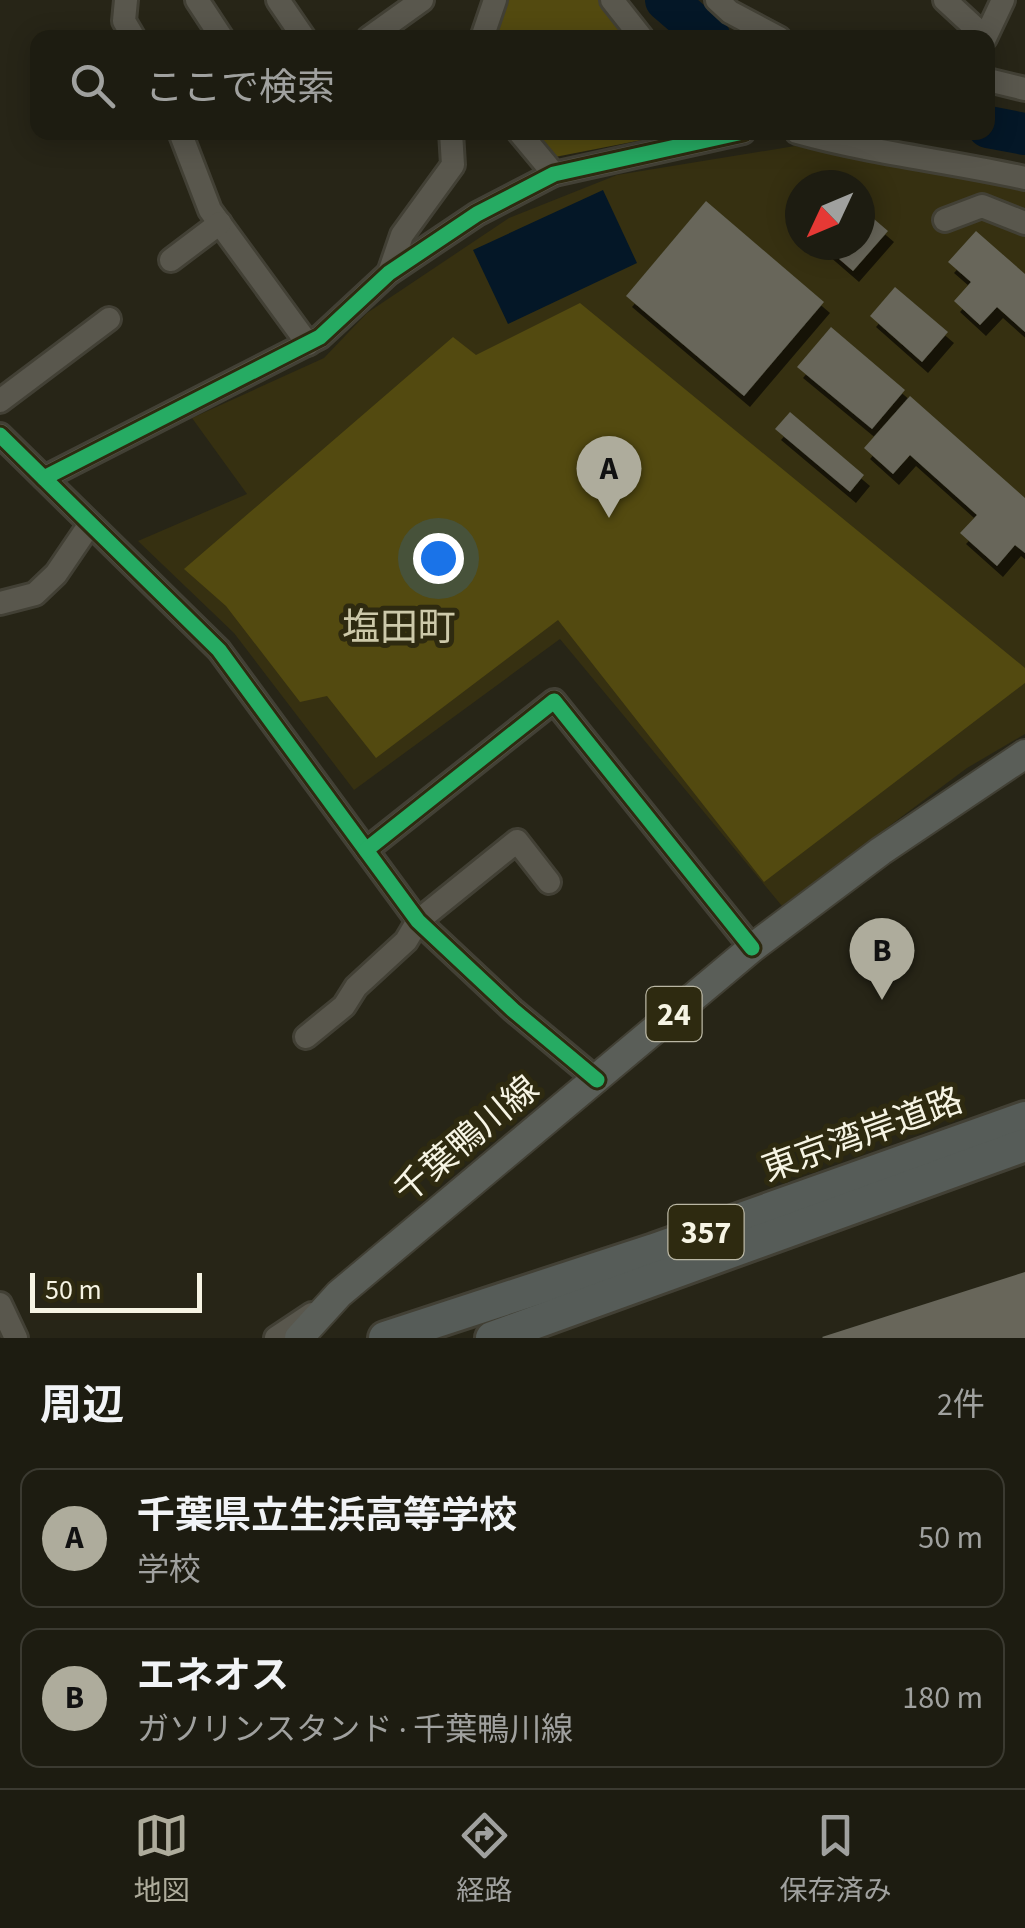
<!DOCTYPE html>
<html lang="ja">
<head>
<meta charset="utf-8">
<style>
	:root { --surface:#1d1c11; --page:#25251a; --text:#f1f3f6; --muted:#a0a19f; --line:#3b3a31; --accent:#aeac9c }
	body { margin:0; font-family:"Source Sans 3","Noto Sans JP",sans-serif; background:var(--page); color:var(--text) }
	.compass { position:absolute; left:785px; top:170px; width:90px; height:90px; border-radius:50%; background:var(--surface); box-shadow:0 5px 25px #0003; rotate:226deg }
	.scale { position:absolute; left:30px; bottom:25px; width:172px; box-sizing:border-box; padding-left:10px; border:5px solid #f6f4e4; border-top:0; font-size:28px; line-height:35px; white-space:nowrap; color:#f6f4e4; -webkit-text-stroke:8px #2e2a10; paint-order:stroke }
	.you { position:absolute; left:438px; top:558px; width:35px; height:35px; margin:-25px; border:8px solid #fff; border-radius:50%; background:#1a73e8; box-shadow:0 0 0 15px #1a73e833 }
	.badge { display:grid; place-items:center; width:65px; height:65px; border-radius:50%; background:var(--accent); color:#111; font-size:32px; font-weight:700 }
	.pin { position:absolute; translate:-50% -82px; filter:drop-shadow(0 2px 5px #0008) }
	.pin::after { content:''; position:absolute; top:52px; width:35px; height:30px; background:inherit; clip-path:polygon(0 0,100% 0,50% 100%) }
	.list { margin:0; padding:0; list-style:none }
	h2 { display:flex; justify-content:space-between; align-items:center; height:130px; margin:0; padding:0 40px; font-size:42px }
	h2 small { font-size:32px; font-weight:400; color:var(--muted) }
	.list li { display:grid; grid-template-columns:65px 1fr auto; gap:30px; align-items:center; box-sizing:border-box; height:140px; margin:0 20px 20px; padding:0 20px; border:2px solid var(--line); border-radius:20px }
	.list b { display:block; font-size:38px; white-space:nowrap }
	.list p { margin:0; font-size:32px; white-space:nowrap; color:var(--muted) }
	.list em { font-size:32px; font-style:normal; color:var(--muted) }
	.icon { flex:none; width:55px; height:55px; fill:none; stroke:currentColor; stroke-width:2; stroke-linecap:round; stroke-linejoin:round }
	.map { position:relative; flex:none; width:1025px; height:1338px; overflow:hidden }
	.search { position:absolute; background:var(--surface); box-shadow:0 5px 25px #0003; left:30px; right:30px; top:30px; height:110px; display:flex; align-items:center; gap:25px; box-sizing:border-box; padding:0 35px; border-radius:20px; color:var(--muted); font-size:38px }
	.sheet { height:450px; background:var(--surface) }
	nav { display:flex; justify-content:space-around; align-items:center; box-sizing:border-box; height:140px; border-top:2px solid var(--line); background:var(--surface); font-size:28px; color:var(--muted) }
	nav a { display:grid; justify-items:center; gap:5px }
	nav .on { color:var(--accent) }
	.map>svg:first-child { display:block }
	.built { fill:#363011; fill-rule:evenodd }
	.green { fill:#534a10 }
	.water { fill:#041727 }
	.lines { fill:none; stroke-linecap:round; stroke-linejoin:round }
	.river { stroke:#041727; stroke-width:42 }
	.building { fill:#67665a; filter:url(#shadow) }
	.minor-casing { stroke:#424035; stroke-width:28 }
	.major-casing { stroke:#424035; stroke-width:32 }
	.highway-casing { stroke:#424035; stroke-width:38 }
	.minor { stroke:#59574d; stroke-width:22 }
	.major { stroke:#5a5e58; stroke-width:28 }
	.highway { stroke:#565c58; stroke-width:32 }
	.cycleway-casing { stroke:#2e2a10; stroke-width:21 }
	.cycleway { stroke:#26ab63; stroke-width:15 }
	.labels { text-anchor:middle; stroke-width:10; stroke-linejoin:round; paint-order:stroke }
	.shield { fill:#2e2a10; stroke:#bab7a4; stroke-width:2.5 }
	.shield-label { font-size:32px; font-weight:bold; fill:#f6f4e4 }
	.street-label { font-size:35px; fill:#f6f4e4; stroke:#2e2a10 }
	.neighbourhood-label { font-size:38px; fill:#cdc9aa; stroke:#2e2a10 }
</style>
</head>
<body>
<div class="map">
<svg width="1025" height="1338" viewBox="0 0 1025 1338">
	<defs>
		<filter id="shadow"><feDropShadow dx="6" dy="11" stdDeviation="0" flood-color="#0009"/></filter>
	</defs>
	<rect width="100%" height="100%" fill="#272517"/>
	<path class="built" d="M795,146L1025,185V734L967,768L782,906L560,639L354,790L234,633L138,541L247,494L192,418L324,358L367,313L509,218L617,175ZM800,185H860V245H800Z"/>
	<g class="green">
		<path d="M501,0H599L633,37L488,38Z"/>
		<path d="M532,133H678L555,157Z"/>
		<path d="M580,303L1025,668V683L764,882L558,620L376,758L327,696L300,702L226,606L184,569L453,337L476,355Z"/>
	</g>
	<path class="water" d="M603,190L637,263L508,324L473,250Z"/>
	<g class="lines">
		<g class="river">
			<path d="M666,0L710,38"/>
			<path d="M988,127L1025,134"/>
		</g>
	</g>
	<g class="building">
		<path d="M706,201L824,302L744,396L626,296Z"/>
		<path d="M860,207L888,231L853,271L823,245H860Z"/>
		<path d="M976,231L1025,274V332L997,307L980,325L954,301L971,282L948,262Z"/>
		<path d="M895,287L948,332L922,362L870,316Z"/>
		<path d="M831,327L905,390L872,429L797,367Z"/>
		<path d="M910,396L1025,498V553L1015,545L997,566L960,533L977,515L910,455L893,474L864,448Z"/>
		<path d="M790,412L864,475L850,492L775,429Z"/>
		<path d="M1025,1272V1338H823L822,1337Z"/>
	</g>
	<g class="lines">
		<defs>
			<g id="minor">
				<path d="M126,0L124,21L134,38"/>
				<path d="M197,0L222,38"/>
				<path d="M278,0L304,38"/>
				<path d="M612,0L642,38"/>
				<path d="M717,0L730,12L779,38"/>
				<path d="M945,0L985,37"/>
				<path d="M369,38L422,0"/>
				<path d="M482,38L495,0"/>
				<path d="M985,38L1003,0"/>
				<path d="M988,80L1025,89"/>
				<path d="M180,132L210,210L308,344"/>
				<path d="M519,132L554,174"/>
				<path d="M797,132C872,153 949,161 1025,178"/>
				<path d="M945,220L982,206L1025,223"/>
				<path d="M171,260L220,223"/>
				<path d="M389,273L402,235L453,165L451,132"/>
				<path d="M0,401L109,319"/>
				<path d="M0,435L219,650L418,921L513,1010L597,1080"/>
				<path d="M44,478L320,337L389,273L477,214L554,174L743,132"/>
				<path d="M0,603L35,594L56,574L90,524"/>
				<path d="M366,850L554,701L752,948"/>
				<path d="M306,1037L344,1006L356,987L406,941L418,921L517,841L549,882"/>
				<path d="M0,1304L16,1338"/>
				<path d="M276,1338L312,1314"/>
			</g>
			<path id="major" d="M299,1338L339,1294L752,948L881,851L1025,754"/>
			<g id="highway">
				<path d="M385,1338L654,1250L1025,1118"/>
				<path d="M492,1338L1025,1145"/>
			</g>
		</defs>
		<use href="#minor" class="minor-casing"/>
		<use href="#major" class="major-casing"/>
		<use href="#highway" class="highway-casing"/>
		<use href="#minor" class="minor"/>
		<use href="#major" class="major"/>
		<use href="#highway" class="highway"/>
		<defs>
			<g id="cycleway">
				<path d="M0,435L219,650L418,921L513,1010L597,1080"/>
				<path d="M44,478L320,337L389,273L477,214L554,174L743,132"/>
				<path d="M366,850L554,701L752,948"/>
			</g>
		</defs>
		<use href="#cycleway" class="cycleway-casing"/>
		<use href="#cycleway" class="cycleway"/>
	</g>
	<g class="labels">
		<g class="shield">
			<rect x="646.5" y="987" width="55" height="54" rx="8"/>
			<rect x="668.5" y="1205" width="75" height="54" rx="8"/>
		</g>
		<g class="shield-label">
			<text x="674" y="1025">24</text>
			<text x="706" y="1243">357</text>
		</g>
		<g class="street-label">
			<text transform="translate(862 1134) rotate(-20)" y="12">東京湾岸道路</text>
			<text transform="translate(466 1139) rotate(-40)" y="12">千葉鴨川線</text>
		</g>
		<g class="neighbourhood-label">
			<text x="399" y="640">塩田町</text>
		</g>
	</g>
</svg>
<svg class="compass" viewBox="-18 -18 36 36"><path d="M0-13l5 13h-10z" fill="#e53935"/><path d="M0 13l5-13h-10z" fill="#a0a19f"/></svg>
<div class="scale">50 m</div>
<div class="you"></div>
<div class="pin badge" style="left:609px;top:518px">A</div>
<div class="pin badge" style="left:882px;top:1000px">B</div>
<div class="search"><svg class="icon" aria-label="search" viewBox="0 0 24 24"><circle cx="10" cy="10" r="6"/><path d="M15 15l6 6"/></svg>ここで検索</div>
</div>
<section class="sheet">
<h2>周辺<small>2件</small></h2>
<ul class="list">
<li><span class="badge">A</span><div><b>千葉県立生浜高等学校</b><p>学校</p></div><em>50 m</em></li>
<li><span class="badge">B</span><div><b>エネオス</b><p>ガソリンスタンド · 千葉鴨川線</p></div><em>180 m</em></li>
</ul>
</section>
<nav>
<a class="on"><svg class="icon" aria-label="map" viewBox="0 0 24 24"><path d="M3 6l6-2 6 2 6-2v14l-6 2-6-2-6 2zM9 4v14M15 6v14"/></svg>地図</a>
<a><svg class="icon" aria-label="directions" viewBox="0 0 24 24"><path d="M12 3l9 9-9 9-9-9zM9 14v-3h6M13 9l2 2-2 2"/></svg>経路</a>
<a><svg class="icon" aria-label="saved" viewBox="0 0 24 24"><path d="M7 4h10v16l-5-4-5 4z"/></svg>保存済み</a>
</nav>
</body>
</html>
